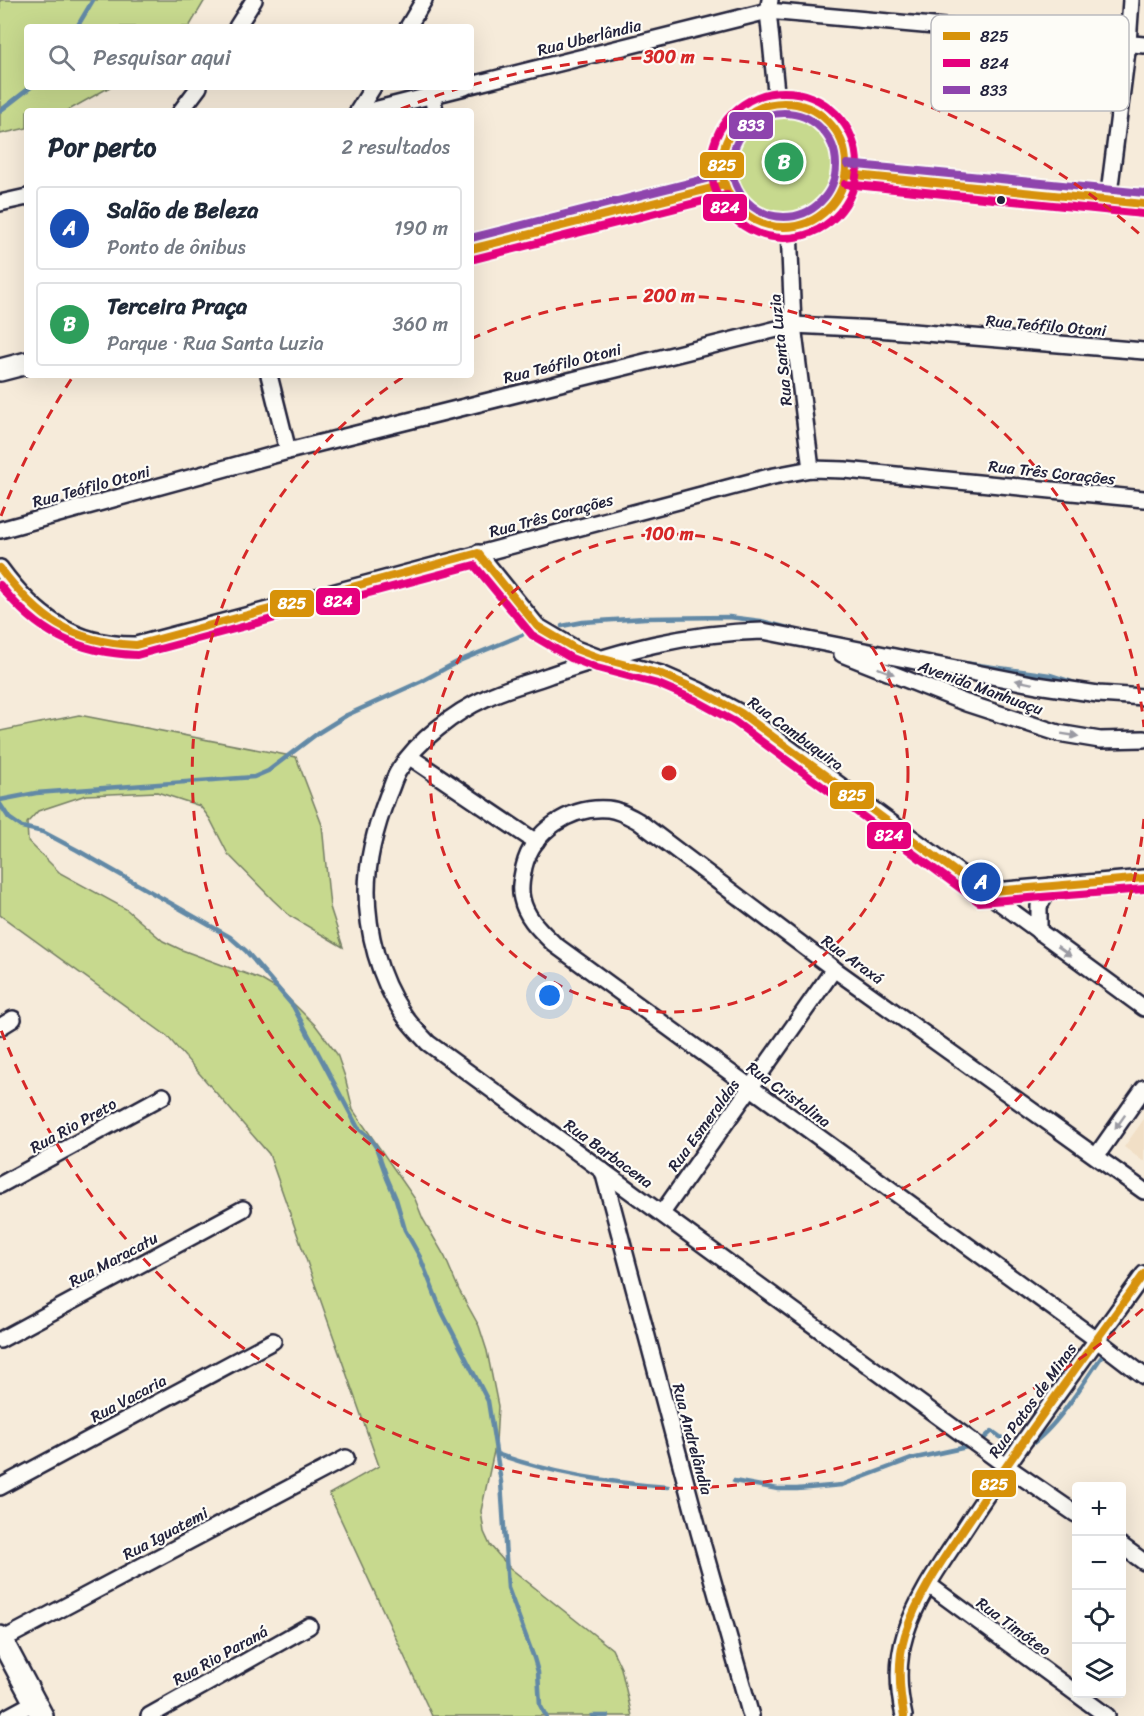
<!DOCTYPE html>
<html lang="pt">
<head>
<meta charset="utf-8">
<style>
	:root { --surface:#fff; --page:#f6f6f7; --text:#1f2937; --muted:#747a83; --line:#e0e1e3; --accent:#b45309 }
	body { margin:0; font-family:Sriracha,sans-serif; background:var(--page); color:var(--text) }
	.controls { position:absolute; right:18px; bottom:18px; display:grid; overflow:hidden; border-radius:6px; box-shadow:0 6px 24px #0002 }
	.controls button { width:54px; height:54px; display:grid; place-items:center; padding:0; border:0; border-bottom:2px solid var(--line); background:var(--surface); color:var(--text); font:30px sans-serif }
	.you { position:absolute; left:550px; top:996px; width:21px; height:21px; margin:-15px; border:4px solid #fff; border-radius:50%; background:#1a73e8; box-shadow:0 0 0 9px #1a73e833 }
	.badge { display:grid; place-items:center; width:39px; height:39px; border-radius:50%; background:var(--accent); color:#fff; font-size:20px; font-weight:700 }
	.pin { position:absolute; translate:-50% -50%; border:3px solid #fff; box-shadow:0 2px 6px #0006 }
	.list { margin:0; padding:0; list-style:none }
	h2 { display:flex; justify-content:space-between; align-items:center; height:78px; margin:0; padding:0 24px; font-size:26px }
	h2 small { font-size:20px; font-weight:400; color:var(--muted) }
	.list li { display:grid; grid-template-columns:39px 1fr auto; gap:18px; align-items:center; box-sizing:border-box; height:84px; margin:0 12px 12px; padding:0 12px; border:2px solid var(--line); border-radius:6px }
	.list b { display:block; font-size:22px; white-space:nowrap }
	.list p { margin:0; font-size:20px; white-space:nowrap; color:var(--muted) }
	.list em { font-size:20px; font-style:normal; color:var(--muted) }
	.icon { flex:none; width:33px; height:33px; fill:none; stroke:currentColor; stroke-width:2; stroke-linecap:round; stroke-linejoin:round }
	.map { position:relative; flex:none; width:1144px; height:1716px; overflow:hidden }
	.search { position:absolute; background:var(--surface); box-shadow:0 6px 24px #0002; left:24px; top:24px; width:450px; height:66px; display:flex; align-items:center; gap:15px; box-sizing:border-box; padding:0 21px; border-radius:6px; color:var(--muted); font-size:22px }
	.panel { position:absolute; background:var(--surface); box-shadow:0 6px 24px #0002; left:24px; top:108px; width:450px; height:270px; border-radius:6px }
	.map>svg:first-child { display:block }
	.built { fill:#f1dfc6 }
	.green { fill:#c7d98e; stroke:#747e64; stroke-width:1.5 }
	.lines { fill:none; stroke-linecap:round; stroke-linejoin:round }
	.stream { stroke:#6289a6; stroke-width:4.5 }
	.street-casing { stroke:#22223b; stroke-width:20 }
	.secondary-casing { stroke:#22223b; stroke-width:26 }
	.street { stroke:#fdfcf7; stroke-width:15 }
	.secondary { stroke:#fdfcf7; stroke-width:21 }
	.bus-1-casing { stroke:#fdfcf7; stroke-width:12 }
	.bus-2-casing { stroke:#fdfcf7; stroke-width:12 }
	.bus-3-casing { stroke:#fdfcf7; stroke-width:12 }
	.bus-1 { stroke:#d79209; stroke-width:8 }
	.bus-2 { stroke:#e5007d; stroke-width:8 }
	.bus-3 { stroke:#8e44ad; stroke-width:8 }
	.oneway { fill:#9a9aa2 }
	.ring { fill:none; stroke:#d62828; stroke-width:3; stroke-dasharray:10 8 }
	.bus-dot { fill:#22223b; stroke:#fdfcf7; stroke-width:2 }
	.labels { text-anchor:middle; stroke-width:4.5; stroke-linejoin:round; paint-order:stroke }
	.street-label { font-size:16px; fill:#22223b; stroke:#fdfcf7 }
	.key { fill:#fdfcf7; stroke:#bbbbbf; stroke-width:1.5 }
	.key-label { font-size:16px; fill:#22223b }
	.centre { fill:#d62828; stroke:#fdfcf7; stroke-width:3 }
	.ring-label { font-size:18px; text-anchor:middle; font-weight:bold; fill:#d62828; stroke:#fdfcf7; stroke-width:4.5; stroke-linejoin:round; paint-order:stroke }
	.line-badge { stroke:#fdfcf7; stroke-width:2 }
	.badge-label { font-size:16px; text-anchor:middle; font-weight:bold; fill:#fff }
</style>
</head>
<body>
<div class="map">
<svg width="1144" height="1716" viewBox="0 0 1144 1716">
	<rect width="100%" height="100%" fill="#f6ebda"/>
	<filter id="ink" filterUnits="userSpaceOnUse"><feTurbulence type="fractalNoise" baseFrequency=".0167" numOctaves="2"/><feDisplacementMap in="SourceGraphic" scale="12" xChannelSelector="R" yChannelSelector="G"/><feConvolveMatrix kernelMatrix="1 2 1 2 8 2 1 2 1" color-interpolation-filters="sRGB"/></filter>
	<g filter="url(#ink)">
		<path class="built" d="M1144,1119V1162L1124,1147Z"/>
		<g class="green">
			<path d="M0,0H205L189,27H27V87H110L67,111H27V128L0,134Z"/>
			<circle cx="784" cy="166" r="51"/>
			<path d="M79,715L296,757L322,825L330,907L343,947L290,916L273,900L228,854L210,819L200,806L157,792L86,795L38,811L27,823L28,841L60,873L126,909L163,941L182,950L260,979L282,992L316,1026L337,1054L345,1077L353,1110L415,1199L423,1219L445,1257L459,1290L479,1326L487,1351L498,1406L496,1442L481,1511L484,1532L490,1545L510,1568L612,1649L621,1668L632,1716H432L329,1494L379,1466L269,1154L167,1036L0,915V731Z"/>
		</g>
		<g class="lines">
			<g class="stream">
				<path d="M77,27L93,0"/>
				<path d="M0,111L31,87"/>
				<path d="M562,626L583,622L645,618L729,617L761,621L796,630"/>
				<path d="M957,662L1050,675L1081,685"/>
				<path d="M0,800L36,793L254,777L268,771L318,733L347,715L422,681L459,661L522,635"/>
				<path d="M0,804L9,818L22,827L43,832L77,850L230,937L246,951L293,1006L358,1128L370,1138L376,1147L387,1178L396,1199L405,1230L420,1257L441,1310L488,1401L501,1482L508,1588L534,1658L538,1672L540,1705L546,1716"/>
				<path d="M979,1443L992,1431L1014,1447"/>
				<path d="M1027,1447C1056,1431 1085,1379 1105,1352"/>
				<path d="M497,1454C553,1474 609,1483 668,1487"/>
				<path d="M734,1481L778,1489H797L842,1485L911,1459L967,1447"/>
				<path d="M592,1716H607"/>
			</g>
			<defs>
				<g id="street">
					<path d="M770,0L768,11L777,102"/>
					<path d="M237,27L254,0"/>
					<path d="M408,27L424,0"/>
					<path d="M471,85L768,11L1144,45"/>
					<path d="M432,95L435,111"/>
					<path d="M181,111L199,87"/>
					<path d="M358,111L373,87"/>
					<path d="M370,111L465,87"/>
					<path d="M1108,201L1128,43L1131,0"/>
					<path d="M0,203L27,197"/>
					<path d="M789,228L793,325L811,469"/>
					<path d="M269,375L288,451"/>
					<path d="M0,530L288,451L793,325L877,329L1144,351"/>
					<path d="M478,553L537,626L576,649L600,658L661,674L700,691L741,713L1144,1008"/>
					<path d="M0,568C35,616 74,646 136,645L769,477L811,469L845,470L1144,499"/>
					<path d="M842,654L966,703L1058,733L1100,740L1144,739"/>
					<path d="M410,757L536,842"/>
					<path d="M983,892L1144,878"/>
					<path d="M1039,932V906L1051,886"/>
					<path d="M0,1027L13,1019"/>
					<path d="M1097,1155L1144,1088"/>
					<path d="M603,1171L699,1532L751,1716"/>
					<path d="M0,1185L163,1096"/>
					<path d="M1144,1191L834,969L638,821C629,816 619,810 608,809C571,806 533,830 524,867C522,878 519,888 522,899C526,918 541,931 554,944L1097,1340L1144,1376"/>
					<path d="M662,1213L834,969"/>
					<path d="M0,1340L243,1209"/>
					<path d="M0,1487L273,1341"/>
					<path d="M1076,1514L1006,1466L428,1043C419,1033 409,1024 402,1012C379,978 367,932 367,891C367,857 376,826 388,795C392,787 394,777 399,770C417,741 455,712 486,698C506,688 529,683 550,675C624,650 684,633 763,631L1037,685L1098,694L1144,697"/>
					<path d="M1122,1546L1144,1562"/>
					<path d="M929,1585L1107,1716"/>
					<path d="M2,1640L346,1458"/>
					<path d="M9,1716L35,1702"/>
					<path d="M149,1716L309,1626"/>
					<path d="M904,1716C898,1690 897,1661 905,1635C918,1593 947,1556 970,1520C1025,1436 1086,1356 1144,1274"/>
				</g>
				<g id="secondary">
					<circle cx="784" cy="165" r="62"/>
					<path d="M846,174L1144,204"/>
					<path d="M471,249L724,185"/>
					<path d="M0,370L27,363"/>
					<path d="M0,1637L42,1716"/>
				</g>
			</defs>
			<use href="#street" class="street-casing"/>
			<use href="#secondary" class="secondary-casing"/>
			<use href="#street" class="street"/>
			<use href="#secondary" class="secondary"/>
			<defs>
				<g id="bus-1">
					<circle cx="784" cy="165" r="62"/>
					<path d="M846,174L1144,204"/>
					<path d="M471,249L724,185"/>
					<path d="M0,568C39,619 70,642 136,645L478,553L537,626L576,649L600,658L661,674L700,691L741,713L983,892L1144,878"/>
					<path d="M904,1716C899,1689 897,1661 905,1635C919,1590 949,1551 975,1512C1029,1431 1087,1353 1144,1274"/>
				</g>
				<g id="bus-2">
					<circle cx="784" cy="165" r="73"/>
					<path d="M845,184L1143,214"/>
					<path d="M474,259L727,195"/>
					<path d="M0,585C36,632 77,653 137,655L474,565L532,635L571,658L597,668L658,684L695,700L735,722L979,902L1144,889"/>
				</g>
				<g id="bus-3">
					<circle cx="784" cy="165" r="52"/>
					<path d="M847,164L1144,193"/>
					<path d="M471,238L721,175"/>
				</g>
			</defs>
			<use href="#bus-1" class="bus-1-casing"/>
			<use href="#bus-2" class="bus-2-casing"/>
			<use href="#bus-3" class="bus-3-casing"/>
			<use href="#bus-1" class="bus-1"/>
			<use href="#bus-2" class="bus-2"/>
			<use href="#bus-3" class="bus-3"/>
		</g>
		<defs><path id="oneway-solid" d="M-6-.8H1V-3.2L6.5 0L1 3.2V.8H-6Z" transform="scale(1.5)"/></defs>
		<g class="oneway">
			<use href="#oneway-solid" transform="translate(886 671) rotate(21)"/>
			<use href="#oneway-solid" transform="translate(1024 682) rotate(-168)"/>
			<use href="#oneway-solid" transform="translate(1070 735) rotate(9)"/>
			<use href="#oneway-solid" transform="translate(1064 951) rotate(36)"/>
			<use href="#oneway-solid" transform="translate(1120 1122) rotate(125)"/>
		</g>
	</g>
	<g class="ring">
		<circle cx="669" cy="773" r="239"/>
		<path d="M1144 819A477 477 0 1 1 406 375M471 339A477 477 0 0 1 1144 727"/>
		<path d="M1143 1309A716 716 0 0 1 1 1030M1 516A716 716 0 0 1 72 378M401 109A716 716 0 0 1 460 88M472 85A716 716 0 0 1 1143 237"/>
	</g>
	<circle class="bus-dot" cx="1001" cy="200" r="5"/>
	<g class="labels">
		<g class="street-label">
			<text transform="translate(589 37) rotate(-14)" y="6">Rua Uberlândia</text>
			<text transform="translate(1046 325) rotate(5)" y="6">Rua Teófilo Otoni</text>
			<text transform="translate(780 350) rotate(-96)" y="6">Rua Santa Luzia</text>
			<text transform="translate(562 363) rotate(-14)" y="6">Rua Teófilo Otoni</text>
			<text transform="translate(1052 472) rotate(6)" y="6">Rua Três Corações</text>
			<text transform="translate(91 486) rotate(-15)" y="6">Rua Teófilo Otoni</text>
			<text transform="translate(551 515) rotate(-15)" y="6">Rua Três Corações</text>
			<text transform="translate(981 687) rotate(20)" y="6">Avenida Manhuaçu</text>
			<text transform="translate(796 733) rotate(36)" y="6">Rua Cambuquira</text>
			<text transform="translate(853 959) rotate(36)" y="6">Rua Araxá</text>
			<text transform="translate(789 1094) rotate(36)" y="6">Rua Cristalina</text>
			<text transform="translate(73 1125) rotate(-29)" y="6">Rua Rio Preto</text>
			<text transform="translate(703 1125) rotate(-54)" y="6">Rua Esmeraldas</text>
			<text transform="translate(609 1153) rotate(36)" y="6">Rua Barbacena</text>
			<text transform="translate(113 1259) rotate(-28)" y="6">Rua Maracatu</text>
			<text transform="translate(128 1398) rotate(-28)" y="6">Rua Vacaria</text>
			<text transform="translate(1032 1400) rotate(-54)" y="6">Rua Patos de Minas</text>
			<text transform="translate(693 1439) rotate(75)" y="6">Rua Andrelândia</text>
			<text transform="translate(165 1533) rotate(-28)" y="6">Rua Iguatemi</text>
			<text transform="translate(1014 1626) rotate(36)" y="6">Rua Timóteo</text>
			<text transform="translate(220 1655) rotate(-29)" y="6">Rua Rio Paraná</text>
		</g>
	</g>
	<rect x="931" y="15" width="198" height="96" rx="9" class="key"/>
	<rect x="943" y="32" width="27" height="8" fill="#d79209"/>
	<rect x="943" y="59" width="27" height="8" fill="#e5007d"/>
	<rect x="943" y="86" width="27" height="8" fill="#8e44ad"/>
	<g class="key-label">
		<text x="980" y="42">825</text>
		<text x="980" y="69">824</text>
		<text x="980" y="96">833</text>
	</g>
	<circle cx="669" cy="773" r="9" class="centre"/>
	<g class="ring-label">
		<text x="669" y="63">300 m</text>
		<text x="669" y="302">200 m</text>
		<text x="669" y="540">100 m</text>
	</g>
	<g class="line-badge">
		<rect x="728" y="111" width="46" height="29" rx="6" fill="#8e44ad"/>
		<rect x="699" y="151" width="46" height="28" rx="6" fill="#d79209"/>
		<rect x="702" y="193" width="46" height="29" rx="6" fill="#e5007d"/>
		<rect x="315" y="587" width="46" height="29" rx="6" fill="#e5007d"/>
		<rect x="269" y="589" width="46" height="29" rx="6" fill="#d79209"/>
		<rect x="829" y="781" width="46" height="29" rx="6" fill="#d79209"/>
		<rect x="866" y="821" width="46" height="29" rx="6" fill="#e5007d"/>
		<rect x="971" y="1469" width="46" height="29" rx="6" fill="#d79209"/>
	</g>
	<g class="badge-label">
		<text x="751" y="131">833</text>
		<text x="722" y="171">825</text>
		<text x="725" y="213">824</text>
		<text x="338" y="607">824</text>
		<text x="292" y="609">825</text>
		<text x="852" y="801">825</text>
		<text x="889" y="841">824</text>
		<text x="994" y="1490">825</text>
	</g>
</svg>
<div class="controls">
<button>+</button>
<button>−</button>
<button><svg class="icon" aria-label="locate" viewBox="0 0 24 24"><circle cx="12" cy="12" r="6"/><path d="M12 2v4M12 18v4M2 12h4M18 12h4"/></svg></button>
<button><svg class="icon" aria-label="layers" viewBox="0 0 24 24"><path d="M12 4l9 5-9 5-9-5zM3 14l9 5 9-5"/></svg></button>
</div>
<div class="you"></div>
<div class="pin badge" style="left:981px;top:882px;background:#1a4fb4">A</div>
<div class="pin badge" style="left:784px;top:162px;background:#2e9e5b">B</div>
<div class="search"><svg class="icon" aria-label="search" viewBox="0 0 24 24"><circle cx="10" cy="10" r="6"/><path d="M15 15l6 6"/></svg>Pesquisar aqui</div>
<section class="panel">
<h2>Por perto<small>2 resultados</small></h2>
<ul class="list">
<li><span class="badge" style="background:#1a4fb4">A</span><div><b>Salão de Beleza</b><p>Ponto de ônibus</p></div><em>190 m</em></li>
<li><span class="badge" style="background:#2e9e5b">B</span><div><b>Terceira Praça</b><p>Parque · Rua Santa Luzia</p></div><em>360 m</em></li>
</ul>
</section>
</div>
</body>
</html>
